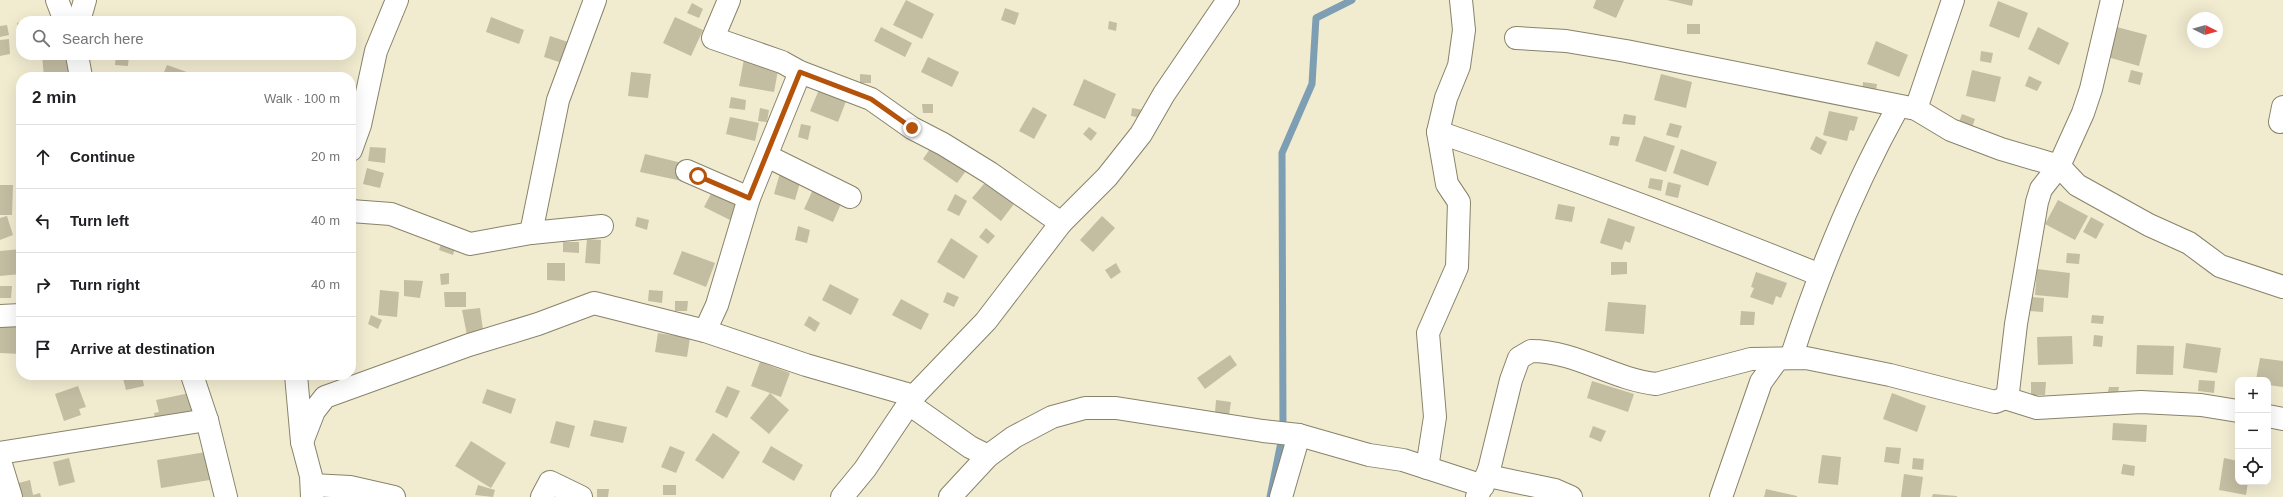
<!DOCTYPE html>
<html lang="en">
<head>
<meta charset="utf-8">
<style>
	:root { --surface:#fff; --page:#f6f6f6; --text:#202124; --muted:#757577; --line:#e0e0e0 }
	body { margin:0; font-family:Arial,sans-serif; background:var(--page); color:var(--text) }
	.controls { position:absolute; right:12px; bottom:12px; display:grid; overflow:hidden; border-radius:8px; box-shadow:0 4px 16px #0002 }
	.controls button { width:36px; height:36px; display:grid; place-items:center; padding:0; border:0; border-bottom:1px solid var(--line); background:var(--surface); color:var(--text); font:20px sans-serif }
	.compass { position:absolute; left:2187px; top:12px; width:36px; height:36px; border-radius:50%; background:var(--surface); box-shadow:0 4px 16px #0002; rotate:95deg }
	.stop { position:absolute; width:12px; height:12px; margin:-9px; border:3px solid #b45309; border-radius:50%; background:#fff }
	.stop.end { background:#b45309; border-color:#fff; box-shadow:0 1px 4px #0008 }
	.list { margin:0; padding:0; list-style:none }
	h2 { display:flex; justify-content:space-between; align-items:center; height:52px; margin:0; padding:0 16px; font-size:17px }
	h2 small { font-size:13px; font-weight:400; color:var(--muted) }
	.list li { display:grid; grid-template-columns:26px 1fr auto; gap:12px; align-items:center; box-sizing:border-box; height:64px; padding:0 16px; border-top:1px solid var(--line) }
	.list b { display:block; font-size:15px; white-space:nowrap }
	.list em { font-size:13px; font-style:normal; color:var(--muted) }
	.icon { flex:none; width:22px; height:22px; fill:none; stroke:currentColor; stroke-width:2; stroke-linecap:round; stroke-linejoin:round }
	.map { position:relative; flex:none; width:2283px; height:497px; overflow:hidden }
	.search { position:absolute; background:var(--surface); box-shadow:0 4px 16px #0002; left:16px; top:16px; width:340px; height:44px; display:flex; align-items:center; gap:10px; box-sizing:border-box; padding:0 14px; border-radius:16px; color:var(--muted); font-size:15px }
	.panel { position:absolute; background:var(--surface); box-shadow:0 4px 16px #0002; left:16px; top:72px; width:340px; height:308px; border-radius:16px }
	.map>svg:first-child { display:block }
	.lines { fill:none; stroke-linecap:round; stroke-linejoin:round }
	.stream { stroke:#7e9eb4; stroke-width:7 }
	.building { fill:#c3bda2 }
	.street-casing { stroke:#888369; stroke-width:24 }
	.street { stroke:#fff; stroke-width:22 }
	.route { stroke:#b45309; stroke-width:5 }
</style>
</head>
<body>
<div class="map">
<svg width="2283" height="497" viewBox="0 0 2283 497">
	<rect width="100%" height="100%" fill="#f1ecd0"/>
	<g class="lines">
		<path class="stream" d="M1270,497L1283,432L1282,153L1312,84L1316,18L1352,0"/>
	</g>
	<g class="building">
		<path d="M906,0L934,14L922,39L893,25Z"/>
		<path d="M1596,0H1624L1616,18L1593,8Z"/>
		<path d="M1667,0H1693L1692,6Z"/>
		<path d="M1998,1L2028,13L2019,38L1989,26Z"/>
		<path d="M692,3L703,9L699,18L687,13Z"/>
		<path d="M1005,8L1019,13L1015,25L1001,20Z"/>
		<path d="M491,17L524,30L519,44L486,32Z"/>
		<path d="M675,17L703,30L691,56L663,43Z"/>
		<path d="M1109,21L1117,23L1116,31L1108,29Z"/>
		<path d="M21,22V38H19L17,23Z"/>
		<rect x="1687" y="24" width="13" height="10"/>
		<path d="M7,25L9,35L0,37V26Z"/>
		<path d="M2113,26L2147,35L2139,66L2104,56Z"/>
		<path d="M881,27L912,43L905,57L874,41Z"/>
		<path d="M2038,27L2069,43L2059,65L2028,49Z"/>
		<path d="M550,36L568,42L562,63L544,57Z"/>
		<path d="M9,39L10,54L0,56V40Z"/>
		<path d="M1876,41L1908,55L1899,77L1867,64Z"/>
		<path d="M1981,51L1993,53L1991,63L1980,61Z"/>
		<path d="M42,55H74L76,76L44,77Z"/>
		<path d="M116,55H129L128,66L115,65Z"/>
		<path d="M928,57L959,72L952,87L921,72Z"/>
		<path d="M744,59L779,65L774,92L739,86Z"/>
		<path d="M167,65L201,77H162Z"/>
		<path d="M1972,70L2001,77L1995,102L1966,96Z"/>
		<path d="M2131,70L2143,73L2140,85L2128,82Z"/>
		<path d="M631,72L651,74L648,98L628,96Z"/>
		<path d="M860,74L871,75V83H860Z"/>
		<path d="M1661,74L1692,82L1686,108L1654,100Z"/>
		<path d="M2029,76L2042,82L2037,91L2025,86Z"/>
		<path d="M1084,79L1116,94L1105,119L1073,105Z"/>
		<path d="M1863,82L1877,84L1875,97L1862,95Z"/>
		<path d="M821,85L848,96L838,122L810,111Z"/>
		<path d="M731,97L746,100L745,110L729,108Z"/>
		<path d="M922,104H933V113H923Z"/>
		<path d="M1033,107L1047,115L1034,139L1019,131Z"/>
		<path d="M760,108L769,110L767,122L758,121Z"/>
		<path d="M1132,108L1143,110L1142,118L1131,116Z"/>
		<path d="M1829,111L1858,117L1854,131L1850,130L1847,141L1823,135Z"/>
		<path d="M1624,114L1636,116L1635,125L1622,124Z"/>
		<path d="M1962,114L1975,119L1971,130L1958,125Z"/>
		<path d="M730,117L759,123L755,141L726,134Z"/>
		<path d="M1670,123L1682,126L1678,138L1666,135Z"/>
		<path d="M801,124L811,126L808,140L798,137Z"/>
		<path d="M1089,127L1097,133L1091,141L1083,134Z"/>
		<path d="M1611,136L1620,137L1618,146L1609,145Z"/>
		<path d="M1644,136L1675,146L1666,172L1635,161Z"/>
		<path d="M1816,136L1827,142L1821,155L1810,149Z"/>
		<path d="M934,143L969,167L957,183L923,159Z"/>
		<path d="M370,147L386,148L385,163L368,161Z"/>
		<path d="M1681,149L1717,162L1708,186L1673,173Z"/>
		<path d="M645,154L686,164L682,181L640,172Z"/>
		<path d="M367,168L384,173L380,188L363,184Z"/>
		<path d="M780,173L801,179L795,200L774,194Z"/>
		<path d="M989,178L1017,200L1001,221L972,198Z"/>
		<path d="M1650,178L1663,180L1661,191L1648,188Z"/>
		<path d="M1668,182L1681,185L1678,198L1665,195Z"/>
		<path d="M816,183L844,197L833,222L804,209Z"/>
		<path d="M0,185H13L12,215H0Z"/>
		<path d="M713,190L740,204L732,221L704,207Z"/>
		<path d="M955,194L967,201L959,216L947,210Z"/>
		<path d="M2058,200L2088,216L2075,240L2045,224Z"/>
		<path d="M1558,204L1575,207L1572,222L1555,219Z"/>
		<path d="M7,216L13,235L0,240V218Z"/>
		<path d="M1102,216L1115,228L1093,252L1080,240Z"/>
		<path d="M637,217L649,220L647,230L635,226Z"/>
		<path d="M2091,217L2104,224L2096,239L2083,232Z"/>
		<path d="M1608,218L1635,227L1630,243L1625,241L1622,250L1600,243Z"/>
		<path d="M798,226L810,230L807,243L795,240Z"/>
		<path d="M986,228L995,236L988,244L979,237Z"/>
		<path d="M443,237L457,242L453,255L439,250Z"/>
		<path d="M951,238L978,256L964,279L937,262Z"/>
		<path d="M587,239L601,240L600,264L585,263Z"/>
		<path d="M563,242H579V253L563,252Z"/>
		<path d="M21,249V274L0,276V251Z"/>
		<path d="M682,251L715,263L706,287L673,274Z"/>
		<path d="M2067,253L2080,254L2079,264L2066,263Z"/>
		<path d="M1611,262H1627V274L1611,275Z"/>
		<path d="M547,263H565V281L547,280Z"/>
		<path d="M1116,263L1121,272L1111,279L1105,270Z"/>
		<path d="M2037,269L2070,273L2068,298L2035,295Z"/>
		<path d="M1756,272L1787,283L1781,298L1776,296L1773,305L1750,297L1754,288L1751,287Z"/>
		<path d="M449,273V284L441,285L440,274Z"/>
		<path d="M404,280L423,281L420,298L404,296Z"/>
		<path d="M830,284L859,299L851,315L822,300Z"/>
		<path d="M0,286H12L11,298H0Z"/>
		<path d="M380,290L399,292L397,317L378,315Z"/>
		<path d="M649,290L663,291L662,303L648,301Z"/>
		<path d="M444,292H466V307H445Z"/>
		<path d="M947,292L959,297L954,307L943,302Z"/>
		<path d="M2031,297L2044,298L2043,312L2029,311Z"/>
		<path d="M901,299L929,314L921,330L892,315Z"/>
		<path d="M675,301H688L687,311H675Z"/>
		<path d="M1608,302L1646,305L1644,334L1605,331Z"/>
		<path d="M480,308L484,337L468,340L462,310Z"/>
		<path d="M1741,311L1755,312L1754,325H1740Z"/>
		<path d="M371,315L382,320L378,329L368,324Z"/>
		<path d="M2092,315L2104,316L2103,324L2091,323Z"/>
		<path d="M809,316L820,323L815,332L804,325Z"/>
		<path d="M0,322L21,323V354L0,353Z"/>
		<path d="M658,333L690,338L687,357L655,352Z"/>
		<path d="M2094,335L2103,336L2102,347L2093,346Z"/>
		<path d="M2072,336L2073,364L2038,365L2037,337Z"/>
		<path d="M2186,343L2221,348L2217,373L2183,368Z"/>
		<path d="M2137,345L2174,346L2173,375L2136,374Z"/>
		<path d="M1230,355L1237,365L1205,389L1197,378Z"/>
		<path d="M2260,358L2283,361V387L2268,385V380H2256Z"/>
		<path d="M760,362L790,373L781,397L751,386Z"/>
		<path d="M122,375H142L144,386L126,390Z"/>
		<path d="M2199,380L2215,381L2214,393L2198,391Z"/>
		<path d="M1592,381L1634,394L1628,412L1587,398Z"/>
		<path d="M2031,382H2046L2045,395H2031Z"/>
		<path d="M78,386L86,407L79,409L81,415L64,421L55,394Z"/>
		<path d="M727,386L740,391L727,418L715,412Z"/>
		<path d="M2109,387H2119L2117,398L2107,397Z"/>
		<path d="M487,389L516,399L511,414L482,403Z"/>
		<path d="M190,393L196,415L156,424L154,413L159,412L156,400Z"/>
		<path d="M770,393L789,410L769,434L750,418Z"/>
		<path d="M1892,393L1926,406L1917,432L1883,419Z"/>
		<path d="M1216,400L1231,402L1229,415L1215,413Z"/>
		<path d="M594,420L627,427L623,443L590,436Z"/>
		<path d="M556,421L575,426L569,448L550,443Z"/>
		<path d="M2113,423L2147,425L2146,442L2112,440Z"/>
		<path d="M1593,426L1606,431L1601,442L1589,437Z"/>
		<path d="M713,433L740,452L723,479L695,460Z"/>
		<path d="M471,441L506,463L491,488L455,466Z"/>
		<path d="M670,446L685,452L676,473L661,467Z"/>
		<path d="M771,446L803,465L794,481L762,462Z"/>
		<path d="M1886,447L1901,448L1899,464L1884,462Z"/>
		<path d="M206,452L210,480L161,488L157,460Z"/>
		<path d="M1822,455L1841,457L1838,485L1818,483Z"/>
		<path d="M69,458L75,482L59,486L53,462Z"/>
		<path d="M1913,458L1924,459L1923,470L1912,469Z"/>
		<path d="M2224,458L2238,461V482H2248L2246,495L2219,490Z"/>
		<path d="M2123,464L2135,466L2134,476L2121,474Z"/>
		<path d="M1904,474L1923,477L1920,497H1901Z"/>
		<path d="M30,480L33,495L40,493L41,497H14L11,485Z"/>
		<path d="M478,485L495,490L493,497L475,495Z"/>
		<rect x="663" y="485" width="13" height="10"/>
		<path d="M597,489H609L608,497H597Z"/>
		<path d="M1766,489L1797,496V497H1764Z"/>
		<path d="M1933,494L1957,496V497H1932Z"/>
	</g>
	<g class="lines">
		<defs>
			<g id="street">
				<path d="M57,0L65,21"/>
				<path d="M729,0L713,38L782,62L800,72L871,99L912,128L943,144L990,173L1061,223"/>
				<path d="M79,21L85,0"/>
				<path d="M1516,38L1566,41L1626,51L1916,109L1951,130L2001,149L2059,166L2077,185L2149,225L2189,243L2220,266L2283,287"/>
				<path d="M77,55L81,77"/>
				<path d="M1916,109L1953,0"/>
				<path d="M2280,122L2283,107"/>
				<path d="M1438,132C1567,176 1694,224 1820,275"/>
				<path d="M351,150L360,125L376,51L397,0"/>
				<path d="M767,156L850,197"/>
				<path d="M687,171L749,198"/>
				<path d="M351,211L391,214L470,244L531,233L602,226"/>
				<path d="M531,233L558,100L595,0"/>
				<path d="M0,316L21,315"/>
				<path d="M705,331L717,305L749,198L800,72"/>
				<path d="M1791,358C1819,272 1854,186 1898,107"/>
				<path d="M192,375L207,420L226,497"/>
				<path d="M296,375L302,442L311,476L312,497"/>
				<path d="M2005,398L2037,408L2141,402L2201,405L2238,411"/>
				<path d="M909,404L970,447L988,456"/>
				<path d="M2268,416L2283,419"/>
				<path d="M302,442L314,411L325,397L469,345L538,324L594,303L705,331L806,365L914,396"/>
				<path d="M0,453L207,420"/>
				<path d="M0,461L11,497"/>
				<path d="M1427,468L1435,417L1428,333L1457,267L1459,202L1447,184L1438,132L1446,98L1459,66L1464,30L1461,0"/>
				<path d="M1489,470L1493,477L1555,490L1571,497"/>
				<path d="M312,485L350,487L394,497"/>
				<path d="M542,497L550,482L581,497"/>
				<path d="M842,497L865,469L914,396L986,321L1061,223L1107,177L1141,134L1164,94L1228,0"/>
				<path d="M950,497L988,456L1014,437L1052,417L1085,408H1116L1263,431L1299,435L1369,455L1403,460L1483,486"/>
				<path d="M1281,497L1299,435"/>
				<path d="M1477,497L1489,470L1511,380L1519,358L1531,351C1576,351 1612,379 1656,384L1751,359L1806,358L1890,375L1995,402L2005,398L2008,392L2016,324L2037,202L2041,189L2059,166L2083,113L2091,89L2112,0"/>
				<path d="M1721,497L1761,382L1777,360"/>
			</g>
		</defs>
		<use href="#street" class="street-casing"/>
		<use href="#street" class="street"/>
	</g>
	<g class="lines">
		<path class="route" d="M698,176L749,198L800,72L871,99L912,128"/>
	</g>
</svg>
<div class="controls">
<button>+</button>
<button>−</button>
<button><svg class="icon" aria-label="locate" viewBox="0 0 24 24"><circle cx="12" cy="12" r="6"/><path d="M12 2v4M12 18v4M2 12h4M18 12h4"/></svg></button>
</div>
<svg class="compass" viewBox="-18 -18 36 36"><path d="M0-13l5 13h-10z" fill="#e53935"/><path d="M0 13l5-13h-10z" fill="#757577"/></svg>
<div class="stop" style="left:698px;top:176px"></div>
<div class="stop end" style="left:912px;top:128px"></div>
<div class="search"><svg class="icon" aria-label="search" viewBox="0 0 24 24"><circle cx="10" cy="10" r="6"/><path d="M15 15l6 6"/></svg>Search here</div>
<section class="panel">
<h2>2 min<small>Walk · 100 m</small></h2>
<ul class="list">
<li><svg class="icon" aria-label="ahead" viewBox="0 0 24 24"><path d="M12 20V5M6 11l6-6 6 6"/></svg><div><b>Continue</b></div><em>20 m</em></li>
<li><svg class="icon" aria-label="left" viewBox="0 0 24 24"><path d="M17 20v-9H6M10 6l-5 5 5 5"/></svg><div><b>Turn left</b></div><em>40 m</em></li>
<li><svg class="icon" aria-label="right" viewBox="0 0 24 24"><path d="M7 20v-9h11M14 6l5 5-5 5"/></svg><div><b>Turn right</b></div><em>40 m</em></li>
<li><svg class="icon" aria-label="arrive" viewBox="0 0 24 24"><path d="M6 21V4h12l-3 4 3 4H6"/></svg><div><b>Arrive at destination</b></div></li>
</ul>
</section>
</div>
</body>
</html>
